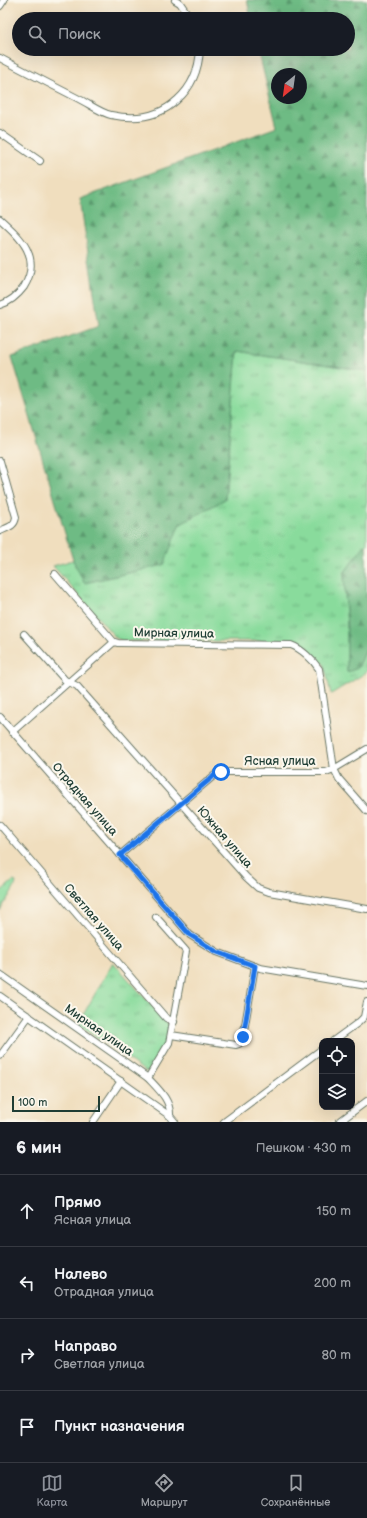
<!DOCTYPE html>
<html lang="ru">
<head>
<meta charset="utf-8">
<style>
	:root { --surface:#171b24; --page:#20242c; --text:#f1f3f6; --muted:#9ea1a6; --line:#363941; --accent:#8c9099 }
	body { margin:0; font-family:"Balsamiq Sans",sans-serif; background:var(--page); color:var(--text) }
	.controls { position:absolute; right:12px; bottom:12px; display:grid; overflow:hidden; border-radius:8px; box-shadow:0 4px 16px #0002 }
	.controls button { width:36px; height:36px; display:grid; place-items:center; padding:0; border:0; border-bottom:1px solid var(--line); background:var(--surface); color:var(--text); font:20px sans-serif }
	.compass { position:absolute; left:271px; top:68px; width:36px; height:36px; border-radius:50%; background:var(--surface); box-shadow:0 4px 16px #0002; rotate:209deg }
	.scale { position:absolute; left:12px; bottom:10px; width:88px; box-sizing:border-box; padding-left:4px; border:2px solid #1f3d34; border-top:0; font-size:11px; line-height:14px; white-space:nowrap; color:#1f3d34; -webkit-text-stroke:3px #fbf7ec; paint-order:stroke }
	.stop { position:absolute; width:12px; height:12px; margin:-9px; border:3px solid #1a73e8; border-radius:50%; background:#fff }
	.stop.end { background:#1a73e8; border-color:#fff; box-shadow:0 1px 4px #0008 }
	.list { margin:0; padding:0; list-style:none }
	h2 { display:flex; justify-content:space-between; align-items:center; height:52px; margin:0; padding:0 16px; font-size:17px }
	h2 small { font-size:13px; font-weight:400; color:var(--muted) }
	.list li { display:grid; grid-template-columns:26px 1fr auto; gap:12px; align-items:center; box-sizing:border-box; height:72px; padding:0 16px; border-top:1px solid var(--line) }
	.list b { display:block; font-size:15px; white-space:nowrap }
	.list p { margin:0; font-size:13px; white-space:nowrap; color:var(--muted) }
	.list em { font-size:13px; font-style:normal; color:var(--muted) }
	.icon { flex:none; width:22px; height:22px; fill:none; stroke:currentColor; stroke-width:2; stroke-linecap:round; stroke-linejoin:round }
	.map { position:relative; flex:none; width:367px; height:1122px; overflow:hidden }
	.search { position:absolute; background:var(--surface); box-shadow:0 4px 16px #0002; left:12px; right:12px; top:12px; height:44px; display:flex; align-items:center; gap:10px; box-sizing:border-box; padding:0 14px; border-radius:22px; color:var(--muted); font-size:15px }
	.sheet { height:340px; background:var(--surface) }
	nav { display:flex; justify-content:space-around; align-items:center; box-sizing:border-box; height:56px; border-top:1px solid var(--line); background:var(--surface); font-size:11px; color:var(--muted) }
	nav a { display:grid; justify-items:center; gap:2px }
	nav .on { color:var(--accent) }
	.map>svg:first-child { display:block }
	.grass { fill:url(#grass-tufts); stroke:#548c68 }
	.forest { fill:url(#forest-firs); stroke:#467c5c; fill-rule:evenodd }
	.park { fill:url(#park-crowns); stroke:#548c68 }
	.lines { fill:none; stroke-linecap:round; stroke-linejoin:round }
	.street-casing { stroke:#687564; stroke-width:8 }
	.street { stroke:#fff; stroke-width:6 }
	.route { stroke:#1a73e8; stroke-width:5 }
	.labels { text-anchor:middle; stroke-width:4; stroke-linejoin:round; paint-order:stroke }
	.street-label { font-size:12px; fill:#1f3d34; stroke:#fbf7ec }
</style>
</head>
<body>
<div class="map">
<svg width="367" height="1122" viewBox="0 0 367 1122">
	<defs>
		<pattern id="grass-tufts" width="24" height="20" patternUnits="userSpaceOnUse"><rect width="24" height="20" fill="#89db9c"/><path d="M3 7l-1-3M5 7V3M7 7l1-3M15 17l-1-3M17 17v-4M19 17l1-3" fill="none" stroke="#6fb380"/></pattern>
		<pattern id="forest-firs" width="22" height="20" patternUnits="userSpaceOnUse"><rect width="22" height="20" fill="#6ebb84"/><path d="M5 1l3.5 6h-7zM16 11l3.5 6h-7z" fill="#5a996d"/></pattern>
		<pattern id="park-crowns" width="20" height="18" patternUnits="userSpaceOnUse"><rect width="20" height="18" fill="#89db9c"/><path d="M2 6a3 3 0 1 1 6 0M12 15a3 3 0 1 1 6 0" fill="none" stroke="#6fb380"/></pattern>
	</defs>
	<rect width="100%" height="100%" fill="#fbf7ec"/>
	<filter id="ink" filterUnits="userSpaceOnUse"><feTurbulence type="fractalNoise" baseFrequency=".025" numOctaves="2"/><feDisplacementMap in="SourceGraphic" scale="8" xChannelSelector="R" yChannelSelector="G"/><feConvolveMatrix kernelMatrix="1 2 1 2 8 2 1 2 1" color-interpolation-filters="sRGB"/></filter>
	<filter id="wash" filterUnits="userSpaceOnUse"><feTurbulence type="fractalNoise" baseFrequency=".012" numOctaves="4" result="noise"/><feDisplacementMap in="SourceGraphic" scale="16" xChannelSelector="R" yChannelSelector="G"/><feGaussianBlur stdDeviation="0.9" result="paint"/><feColorMatrix in="noise" values="0 0 0 0 0 0 0 0 0 0 0 0 0 0 0 0 0 1.4 0 .05"/><feComposite in="paint" operator="in"/></filter>
	<g filter="url(#wash)">
		<rect width="100%" height="100%" fill="#f0debe"/>
		<g class="grass">
			<path d="M237,351L367,371V544L344,573L347,628V672L358,668L367,647V672L331,694L324,664L295,641H123L116,638L53,566L73,560L85,583L163,565L179,525L225,499Z"/>
			<path d="M113,962L169,1025L167,1040L149,1071L146,1072L78,1024Z"/>
		</g>
		<g class="forest">
			<path d="M247,0H367V371L237,351L225,499L179,525L164,565L84,583L73,560L12,357L99,326L80,199L277,127L258,49H348V19H251ZM277,74H301V98H277Z"/>
			<path d="M366,543L367,647L358,668L347,672V628L344,573Z"/>
		</g>
		<path class="park" d="M13,881L16,882L15,886L0,911V892Z"/>
	</g>
	<g filter="url(#ink)">
		<g class="lines">
			<defs>
				<g id="street">
					<path d="M175,0L180,3L191,19"/>
					<path d="M0,6L4,0"/>
					<path d="M0,58C26,72 52,85 79,99C89,104 101,113 111,115C135,120 159,117 177,100C192,87 199,69 200,49"/>
					<path d="M0,133L40,161"/>
					<path d="M0,219C21,238 42,257 24,287C18,295 10,302 0,305"/>
					<path d="M0,461L16,517C15,526 9,527 0,531"/>
					<path d="M55,574L114,642"/>
					<path d="M24,634L65,680L77,686L246,877L258,888L269,892L367,909"/>
					<path d="M0,717L190,935L217,952L260,968L367,986"/>
					<path d="M12,732L114,642L118,643L291,645C302,649 313,660 319,669L334,769L339,779L367,811"/>
					<path d="M0,825L166,1018L174,1022"/>
					<path d="M120,855L216,774L221,772H326L334,769L367,749"/>
					<path d="M0,974L148,1078C158,1089 171,1100 170,1116"/>
					<path d="M0,996L170,1116L175,1122"/>
					<path d="M171,1035L236,1045L239,1044L243,1037L255,966"/>
					<path d="M333,1041L359,1022L364,1017L367,1002"/>
					<path d="M0,1056L29,1016"/>
					<path d="M148,1078L169,1043L186,951L156,917"/>
					<path d="M93,1122L121,1081"/>
					<path d="M224,1122L322,1049"/>
					<path d="M339,1122L367,1101"/>
				</g>
			</defs>
			<use href="#street" class="street-casing"/>
			<use href="#street" class="street"/>
		</g>
	</g>
	<g class="lines" filter="url(#ink)">
		<path class="route" d="M221,772L216,774L120,855L190,935L217,952L255,966L243,1037"/>
	</g>
	<g class="labels">
		<g class="street-label">
			<text transform="translate(174 633) rotate(1)" y="4">Мирная улица</text>
			<text x="280" y="765">Ясная улица</text>
			<text transform="translate(85 799) rotate(49)" y="4">Отрадная улица</text>
			<text transform="translate(225 837) rotate(49)" y="4">Южная улица</text>
			<text transform="translate(94 917) rotate(49)" y="4">Светлая улица</text>
			<text transform="translate(99 1030) rotate(35)" y="4">Мирная улица</text>
		</g>
	</g>
</svg>
<div class="controls">
<button><svg class="icon" aria-label="locate" viewBox="0 0 24 24"><circle cx="12" cy="12" r="6"/><path d="M12 2v4M12 18v4M2 12h4M18 12h4"/></svg></button>
<button><svg class="icon" aria-label="layers" viewBox="0 0 24 24"><path d="M12 4l9 5-9 5-9-5zM3 14l9 5 9-5"/></svg></button>
</div>
<svg class="compass" viewBox="-18 -18 36 36"><path d="M0-13l5 13h-10z" fill="#e53935"/><path d="M0 13l5-13h-10z" fill="#9ea1a6"/></svg>
<div class="scale">100 m</div>
<div class="stop" style="left:221px;top:772px"></div>
<div class="stop end" style="left:243px;top:1037px"></div>
<div class="search"><svg class="icon" aria-label="search" viewBox="0 0 24 24"><circle cx="10" cy="10" r="6"/><path d="M15 15l6 6"/></svg>Поиск</div>
</div>
<section class="sheet">
<h2>6 мин<small>Пешком · 430 m</small></h2>
<ul class="list">
<li><svg class="icon" aria-label="ahead" viewBox="0 0 24 24"><path d="M12 20V5M6 11l6-6 6 6"/></svg><div><b>Прямо</b><p>Ясная улица</p></div><em>150 m</em></li>
<li><svg class="icon" aria-label="left" viewBox="0 0 24 24"><path d="M17 20v-9H6M10 6l-5 5 5 5"/></svg><div><b>Налево</b><p>Отрадная улица</p></div><em>200 m</em></li>
<li><svg class="icon" aria-label="right" viewBox="0 0 24 24"><path d="M7 20v-9h11M14 6l5 5-5 5"/></svg><div><b>Направо</b><p>Светлая улица</p></div><em>80 m</em></li>
<li><svg class="icon" aria-label="arrive" viewBox="0 0 24 24"><path d="M6 21V4h12l-3 4 3 4H6"/></svg><div><b>Пункт назначения</b></div></li>
</ul>
</section>
<nav>
<a class="on"><svg class="icon" aria-label="map" viewBox="0 0 24 24"><path d="M3 6l6-2 6 2 6-2v14l-6 2-6-2-6 2zM9 4v14M15 6v14"/></svg>Карта</a>
<a><svg class="icon" aria-label="directions" viewBox="0 0 24 24"><path d="M12 3l9 9-9 9-9-9zM9 14v-3h6M13 9l2 2-2 2"/></svg>Маршрут</a>
<a><svg class="icon" aria-label="saved" viewBox="0 0 24 24"><path d="M7 4h10v16l-5-4-5 4z"/></svg>Сохранённые</a>
</nav>
</body>
</html>
